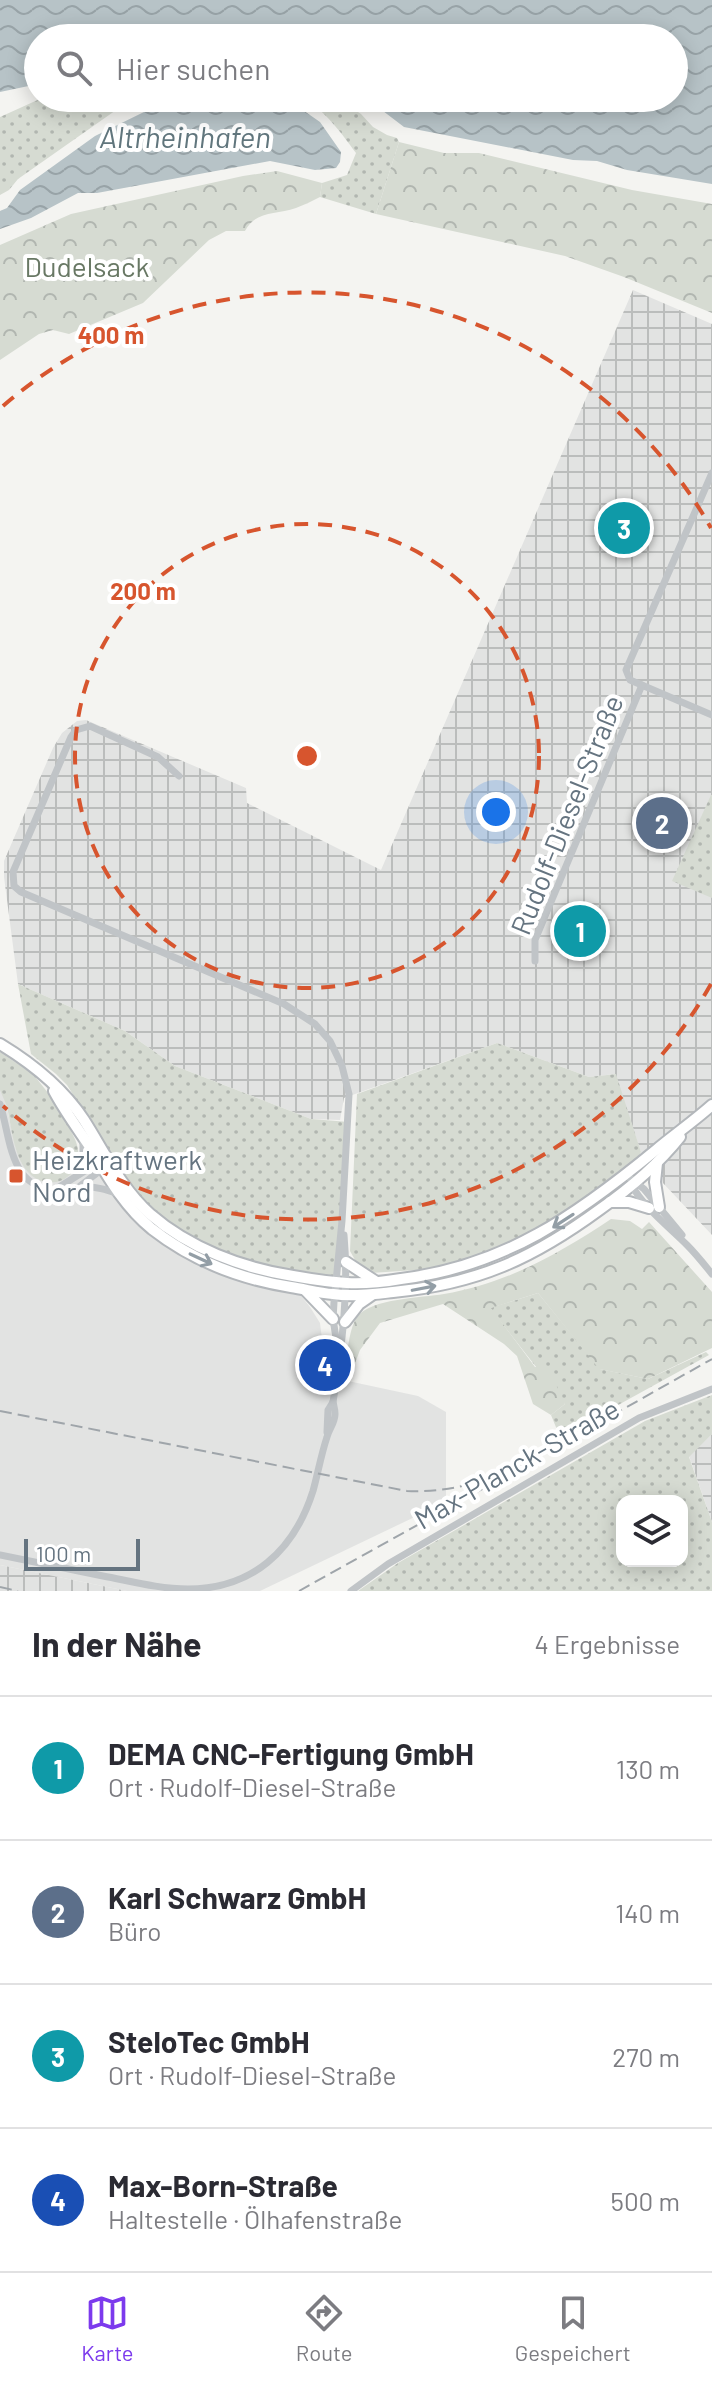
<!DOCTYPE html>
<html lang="de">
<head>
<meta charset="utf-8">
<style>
	:root { --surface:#fff; --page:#f2f2f3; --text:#2b2b33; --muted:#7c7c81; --line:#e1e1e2; --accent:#7c3aed }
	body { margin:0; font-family:Barlow,sans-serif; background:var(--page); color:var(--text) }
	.controls { position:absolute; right:24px; bottom:24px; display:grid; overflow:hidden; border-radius:16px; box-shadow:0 4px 20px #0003 }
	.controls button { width:72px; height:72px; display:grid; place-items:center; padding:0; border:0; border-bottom:2px solid var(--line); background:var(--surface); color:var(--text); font:40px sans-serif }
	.scale { position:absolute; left:24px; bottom:20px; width:116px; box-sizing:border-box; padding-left:8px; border:4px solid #657480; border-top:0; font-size:22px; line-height:28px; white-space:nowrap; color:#657480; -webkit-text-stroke:6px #fff; paint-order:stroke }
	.you { position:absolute; left:496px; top:812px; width:28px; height:28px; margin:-20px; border:6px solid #fff; border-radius:50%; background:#1a73e8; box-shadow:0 0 0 12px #1a73e833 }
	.badge { display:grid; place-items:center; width:52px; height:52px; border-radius:50%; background:var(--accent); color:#fff; font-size:26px; font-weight:700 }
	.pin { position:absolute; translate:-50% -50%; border:4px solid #fff; box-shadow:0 2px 8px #0006 }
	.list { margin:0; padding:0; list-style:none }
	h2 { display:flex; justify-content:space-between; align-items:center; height:104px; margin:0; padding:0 32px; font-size:34px }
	h2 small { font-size:26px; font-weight:400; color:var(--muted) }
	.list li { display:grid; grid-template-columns:52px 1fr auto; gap:24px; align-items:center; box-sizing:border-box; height:144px; padding:0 32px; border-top:2px solid var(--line) }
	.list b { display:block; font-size:30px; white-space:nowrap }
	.list p { margin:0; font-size:26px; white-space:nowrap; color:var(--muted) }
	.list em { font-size:26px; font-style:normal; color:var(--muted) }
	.icon { flex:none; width:44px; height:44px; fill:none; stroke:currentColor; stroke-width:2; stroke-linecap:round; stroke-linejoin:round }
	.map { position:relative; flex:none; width:712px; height:1591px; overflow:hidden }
	.search { position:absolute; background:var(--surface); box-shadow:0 4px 20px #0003; left:24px; right:24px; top:24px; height:88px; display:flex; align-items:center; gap:20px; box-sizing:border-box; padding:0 28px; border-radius:44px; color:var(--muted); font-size:30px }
	.sheet { height:680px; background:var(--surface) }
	nav { display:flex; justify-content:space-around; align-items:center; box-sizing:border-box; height:112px; border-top:2px solid var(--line); background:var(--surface); font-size:22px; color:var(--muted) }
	nav a { display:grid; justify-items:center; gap:4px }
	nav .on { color:var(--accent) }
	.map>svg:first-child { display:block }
	.built { fill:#e2e3e2 }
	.industrial { fill:url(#industrial-grid) }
	.grass { fill:url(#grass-dots); fill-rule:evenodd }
	.forest { fill:url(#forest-crowns) }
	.water { fill:url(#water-waves) }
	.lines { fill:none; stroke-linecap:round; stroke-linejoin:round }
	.secondary-casing { stroke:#b3b7bb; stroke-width:14 }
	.minor { stroke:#c0c4c7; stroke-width:7 }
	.secondary { stroke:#fff; stroke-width:10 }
	.rail { stroke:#9fa5aa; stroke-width:2; stroke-dasharray:12 6; stroke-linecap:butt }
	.oneway { stroke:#939ea6 }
	.ring { fill:none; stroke:#d7552e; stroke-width:4; stroke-dasharray:14 10 }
	.poi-dot { fill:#d7552e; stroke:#fff; stroke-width:3 }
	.labels { text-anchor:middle; stroke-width:8; stroke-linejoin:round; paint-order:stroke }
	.park-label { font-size:28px; fill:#687864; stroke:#fff }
	.street-label { font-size:28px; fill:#657480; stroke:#fff }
	.poi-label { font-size:28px; fill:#657480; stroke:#fff; text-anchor:start }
	.water-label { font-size:30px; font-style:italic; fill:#61767d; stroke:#fff }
	.centre { fill:#d7552e; stroke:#fff; stroke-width:4 }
	.ring-label { font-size:24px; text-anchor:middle; font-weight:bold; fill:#d7552e; stroke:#fff; stroke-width:8; stroke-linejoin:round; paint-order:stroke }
</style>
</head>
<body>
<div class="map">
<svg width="712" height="1591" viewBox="0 0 712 1591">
	<defs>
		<pattern id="industrial-grid" width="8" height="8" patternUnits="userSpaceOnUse" patternTransform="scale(2)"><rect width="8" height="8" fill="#e2e3e2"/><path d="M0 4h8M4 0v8" fill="none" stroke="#bbbdbc"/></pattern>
		<pattern id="grass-dots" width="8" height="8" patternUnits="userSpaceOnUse" patternTransform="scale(2)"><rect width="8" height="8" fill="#d6dbd2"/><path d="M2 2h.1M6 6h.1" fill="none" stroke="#b1b6b0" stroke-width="1.8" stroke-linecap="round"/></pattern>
		<pattern id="forest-crowns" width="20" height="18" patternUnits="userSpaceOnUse" patternTransform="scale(2)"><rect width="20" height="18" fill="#d6dbd2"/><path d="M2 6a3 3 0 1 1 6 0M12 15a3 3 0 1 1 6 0" fill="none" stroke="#b1b6b0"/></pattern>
		<pattern id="water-waves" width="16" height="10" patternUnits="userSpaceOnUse" patternTransform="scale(2)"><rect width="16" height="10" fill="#b7c3c7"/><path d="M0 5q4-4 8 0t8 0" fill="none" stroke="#98a3a7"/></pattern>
	</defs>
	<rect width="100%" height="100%" fill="#f4f4f1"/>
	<path class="built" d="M0,1089L5,1099L16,1149L22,1163L72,1174L78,1160L105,1146L136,1188L173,1225L208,1246L244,1260L281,1271L310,1307L320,1323L323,1347L320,1375L418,1396L446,1412V1502L260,1591H127L0,1565Z"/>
	<g class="industrial">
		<path d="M633,290L712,324V1235L662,1182L641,1152L615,1074L589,1077L497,1043L344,1098L340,1120L311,1119L175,1066L125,1031L18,984L4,877V861L53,748L62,733L77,721L86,720L246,788L247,803L381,870Z"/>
		<path d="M712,1434V1522L689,1456Z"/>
		<path d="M0,1565L127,1591H0Z"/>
	</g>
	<g class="grass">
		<path d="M42,98H144L119,108L18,179L9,190L0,195V117Z"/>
		<path d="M301,98H337L361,114L373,127L387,135L397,138L399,142L376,214L320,197L322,183L347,175L356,153C341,133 325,109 301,98Z"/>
		<path d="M711,795H712V898L672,881Z"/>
		<path d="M18,984L125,1031L175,1066L311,1119L349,1122L336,1282C264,1273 188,1247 137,1194C123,1179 113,1160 103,1143C91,1123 79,1104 67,1085L56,1074L31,1054Z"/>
		<path d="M497,1043L589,1077L616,1074L641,1152L636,1161L599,1191L528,1237L446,1268L371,1273L359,1267L350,1251L357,1094Z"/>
		<path d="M0,1052L33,1074L68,1118L66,1121C70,1130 77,1140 78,1150C82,1179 48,1194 28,1172C13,1155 12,1128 7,1107C5,1101 2,1095 0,1090C0,1078 0,1063 0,1052Z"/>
		<path d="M538,1293L600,1369L648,1379L706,1352L709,1355L560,1437L551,1415L565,1404L490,1308Z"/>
		<path d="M712,1395V1434L689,1457L712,1522V1591H358L398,1563L645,1421ZM622,1501H682V1561H622Z"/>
	</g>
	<g class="forest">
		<path d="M399,142L444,153H479L632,190L712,204V313L624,277L565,256L376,214Z"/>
		<path d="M277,171L322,183L320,197C312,201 304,205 296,208C276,215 256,210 245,231H226L209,240L143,303L69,334L53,330L39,334L0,360V245L71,214L243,176Z"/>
		<path d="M611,1219L630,1221L642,1229L649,1222L712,1292V1348L648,1379L599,1369L538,1293L491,1308L535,1367H548L565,1404L551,1415L533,1404L517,1356L504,1344L443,1304L380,1323L360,1350L349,1379L346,1377C346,1362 348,1330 357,1317C371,1298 422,1298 444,1294C506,1284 560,1253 611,1219Z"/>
	</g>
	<g class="water">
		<path d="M0,0H712V184L627,170L597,161L573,160L404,127L366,98H674V38H284L273,34L260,38H38V84L0,92Z"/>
		<path d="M181,98L287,99L320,122L341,152L340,162L336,168L315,170L270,161L97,193H78L31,218L0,229V211L7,208L20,190L95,136L146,111Z"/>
	</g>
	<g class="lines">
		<defs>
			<g id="secondary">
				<path d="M0,1044C33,1064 63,1088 84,1120C105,1153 121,1188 150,1214C189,1248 242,1268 293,1276C310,1279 329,1282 347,1283C365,1284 383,1282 401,1279C505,1266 577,1215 656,1150C674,1135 694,1121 712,1105"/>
				<path d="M54,1091C64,1110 78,1129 90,1147C108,1177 124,1206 152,1229C193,1261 240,1279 291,1287C305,1289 319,1293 333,1294C352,1297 374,1294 393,1292C477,1284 532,1259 599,1210C629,1189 657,1166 680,1137"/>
				<path d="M657,1163L655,1182L659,1207"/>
				<path d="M610,1202H629L649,1208"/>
				<path d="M346,1262L375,1281"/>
				<path d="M305,1290L333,1319"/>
				<path d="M345,1322L359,1304L372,1295"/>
			</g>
		</defs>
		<use href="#secondary" class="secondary-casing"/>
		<g class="minor">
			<path d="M712,473L626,670L630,680L712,715"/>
			<path d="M179,776L158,757L90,726L76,730L71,737L13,872L14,886L21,892L284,1004L315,1024L330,1041L342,1066L349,1094L342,1221L334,1302L333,1319L339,1357"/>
			<path d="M535,961V940L642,685"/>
			<path d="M0,1104C12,1143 9,1191 63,1191C70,1191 76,1188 82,1187C95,1186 107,1190 119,1194"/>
			<path d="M79,1173L83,1152V1138"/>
			<path d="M626,1175L644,1189L682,1235"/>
			<path d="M631,1184C644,1208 667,1225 687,1245C696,1254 704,1264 712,1274"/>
			<path d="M80,1186L105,1167"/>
			<path d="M56,1189L88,1169L101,1163"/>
			<path d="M327,1432L328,1410L333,1402C342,1346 349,1292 344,1235"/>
			<path d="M0,1555C34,1562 68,1569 103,1576C130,1581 159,1589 188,1589C252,1589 294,1551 313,1491C318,1473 321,1455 327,1437C329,1429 335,1423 335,1414C335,1409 334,1407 333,1402"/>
			<path d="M351,1591L388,1564L639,1418L712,1389"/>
		</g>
		<use href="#secondary" class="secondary"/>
		<g class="rail">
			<path d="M0,1411L407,1491C456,1493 499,1478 542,1455"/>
			<path d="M533,1460L712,1359"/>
			<path d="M0,1587L18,1591"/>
			<path d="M299,1591L484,1488"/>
		</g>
	</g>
	<defs><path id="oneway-shaft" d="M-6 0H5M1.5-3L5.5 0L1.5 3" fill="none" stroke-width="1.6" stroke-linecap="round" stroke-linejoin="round" transform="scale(2)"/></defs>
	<g class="oneway">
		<use href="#oneway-shaft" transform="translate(563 1221) rotate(147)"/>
		<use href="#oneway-shaft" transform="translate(201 1259) rotate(25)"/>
		<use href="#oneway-shaft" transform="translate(424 1288) rotate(-11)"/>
	</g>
	<g class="ring">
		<circle cx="307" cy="756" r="232"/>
		<path d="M711 984A464 464 0 0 1 3 1106M3 406A464 464 0 0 1 711 528"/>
	</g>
	<rect class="poi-dot" x="8" y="1168" width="16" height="16" rx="4"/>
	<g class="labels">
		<g class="park-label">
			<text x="87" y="277">Dudelsack</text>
		</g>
		<g class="street-label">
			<text transform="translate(567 815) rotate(-68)" y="10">Rudolf-Diesel-Straße</text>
			<text transform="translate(517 1464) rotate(-30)" y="10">Max-Planck-Straße</text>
		</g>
		<g class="poi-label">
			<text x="32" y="1170">Heizkraftwerk<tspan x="32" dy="32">Nord</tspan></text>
		</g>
		<g class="water-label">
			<text x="185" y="148">Altrheinhafen</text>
		</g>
	</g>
	<circle cx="307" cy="756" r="12" class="centre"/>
	<g class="ring-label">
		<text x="111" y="344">400 m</text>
		<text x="143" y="600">200 m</text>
	</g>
</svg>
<div class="controls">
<button><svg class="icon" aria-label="layers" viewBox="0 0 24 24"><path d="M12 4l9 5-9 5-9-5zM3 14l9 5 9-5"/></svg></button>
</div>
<div class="scale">100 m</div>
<div class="you"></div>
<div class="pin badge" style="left:580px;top:931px;background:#0f9aa8">1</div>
<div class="pin badge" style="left:662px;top:823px;background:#5c6f8a">2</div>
<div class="pin badge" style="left:624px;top:528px;background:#0f9aa8">3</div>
<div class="pin badge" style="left:325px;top:1365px;background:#1a4fb4">4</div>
<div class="search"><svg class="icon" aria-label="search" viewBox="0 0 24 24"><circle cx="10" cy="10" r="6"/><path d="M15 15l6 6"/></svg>Hier suchen</div>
</div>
<section class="sheet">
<h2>In der Nähe<small>4 Ergebnisse</small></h2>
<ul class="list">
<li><span class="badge" style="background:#0f9aa8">1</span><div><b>DEMA CNC-Fertigung GmbH</b><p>Ort · Rudolf-Diesel-Straße</p></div><em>130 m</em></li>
<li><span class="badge" style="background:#5c6f8a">2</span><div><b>Karl Schwarz GmbH</b><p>Büro</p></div><em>140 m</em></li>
<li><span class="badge" style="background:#0f9aa8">3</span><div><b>SteloTec GmbH</b><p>Ort · Rudolf-Diesel-Straße</p></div><em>270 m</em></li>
<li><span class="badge" style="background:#1a4fb4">4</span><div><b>Max-Born-Straße</b><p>Haltestelle · Ölhafenstraße</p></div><em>500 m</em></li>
</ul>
</section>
<nav>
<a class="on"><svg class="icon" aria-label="map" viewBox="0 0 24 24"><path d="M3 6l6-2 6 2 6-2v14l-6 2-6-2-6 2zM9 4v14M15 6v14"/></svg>Karte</a>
<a><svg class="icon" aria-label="directions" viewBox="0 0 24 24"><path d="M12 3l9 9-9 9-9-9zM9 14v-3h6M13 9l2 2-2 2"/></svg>Route</a>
<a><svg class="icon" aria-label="saved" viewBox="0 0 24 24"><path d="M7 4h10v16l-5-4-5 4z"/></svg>Gespeichert</a>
</nav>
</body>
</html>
